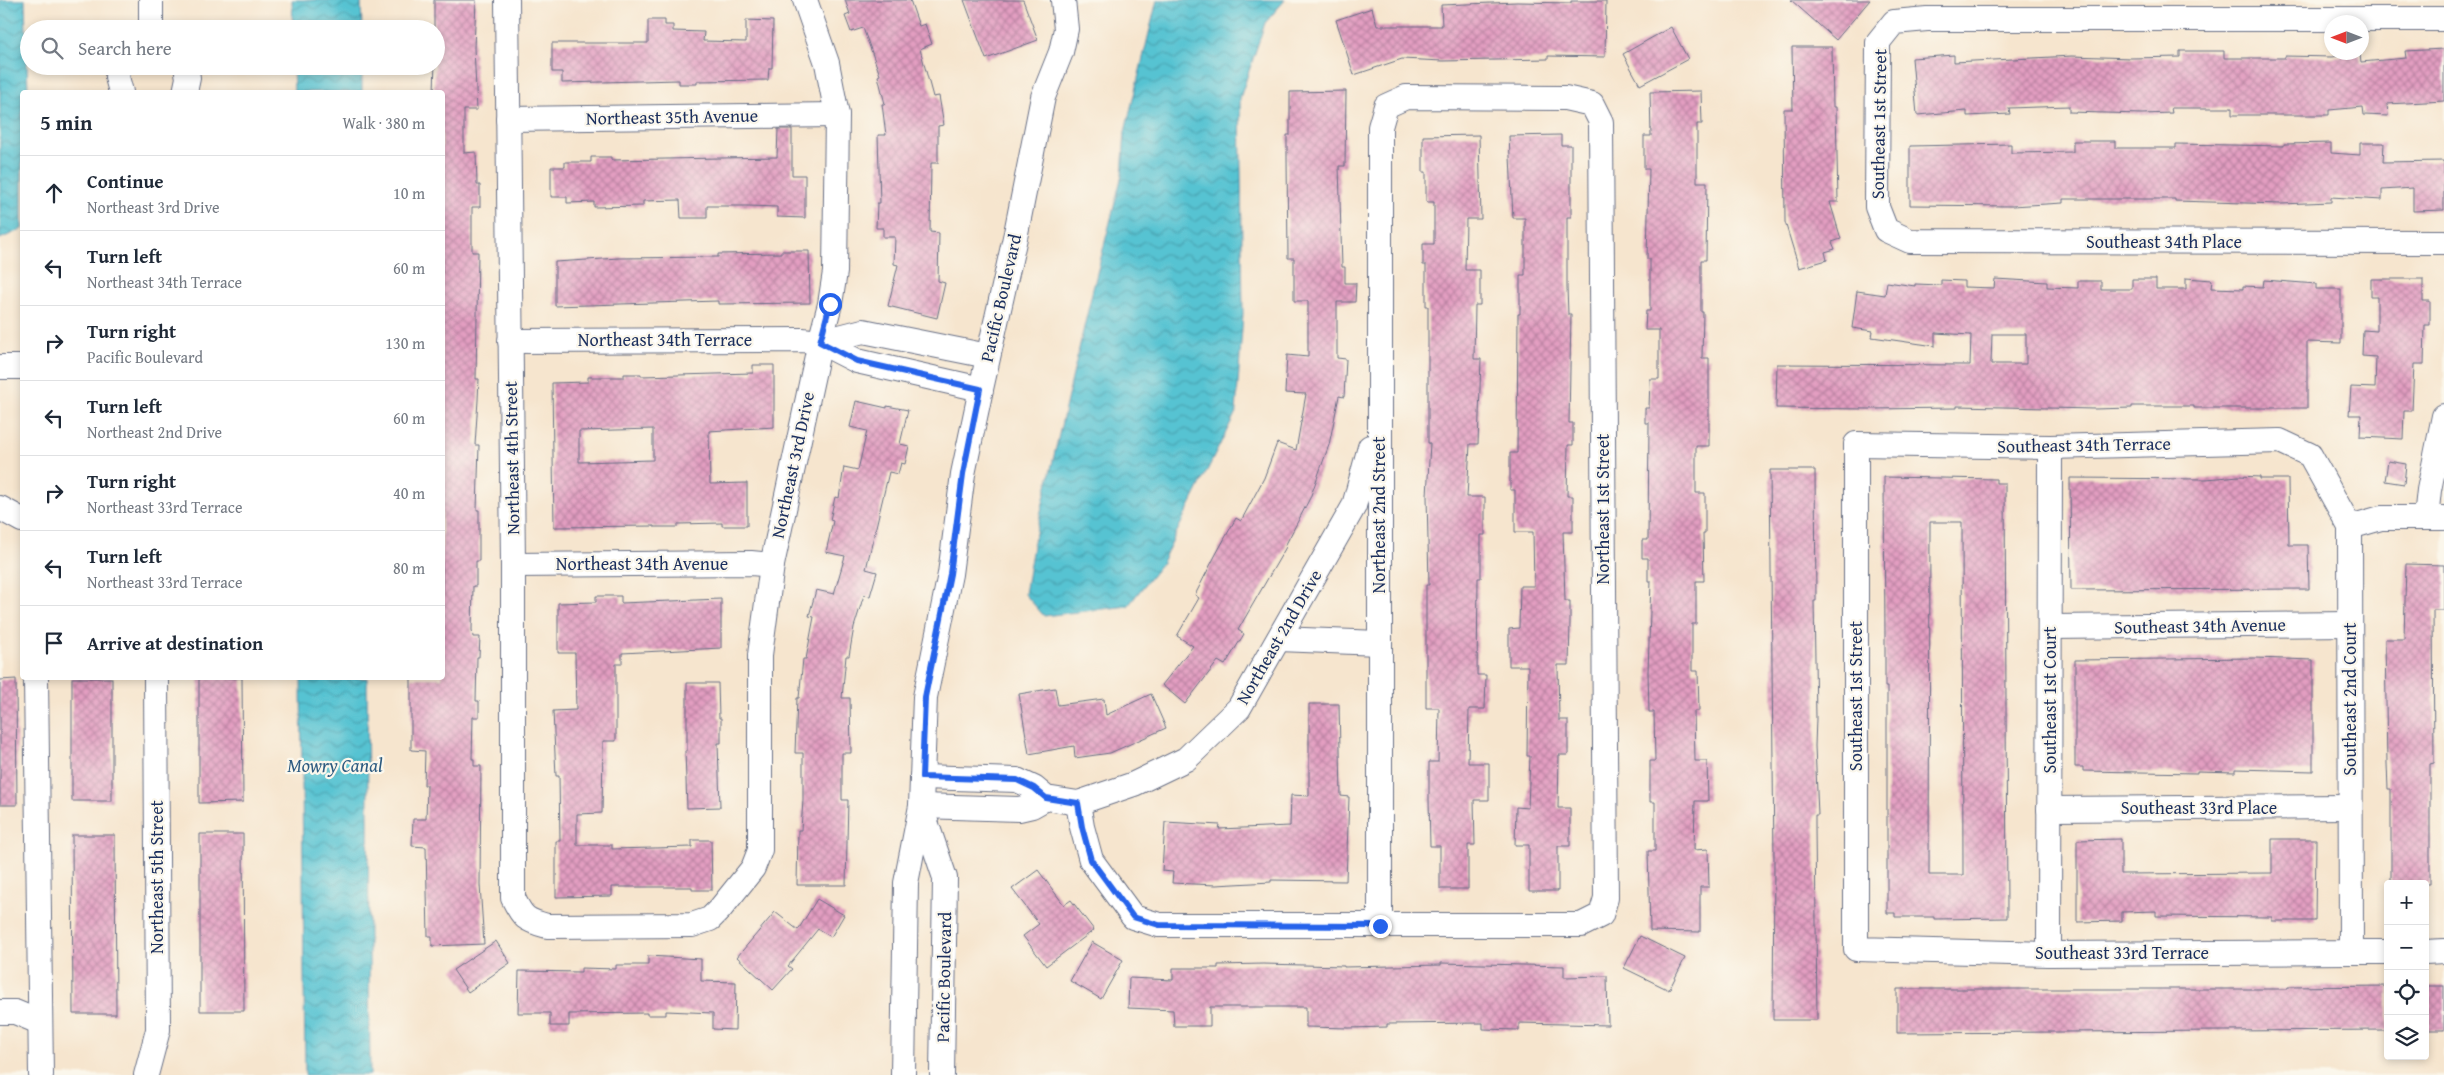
<!DOCTYPE html>
<html lang="en">
<head>
<meta charset="utf-8">
<style>
	:root { --surface:#fff; --page:#f2f2f3; --text:#1f2937; --muted:#747a83; --line:#e0e1e3 }
	body { margin:0; font-family:"Gentium Book Plus",serif; background:var(--page); color:var(--text) }
	.controls { position:absolute; right:15px; bottom:15px; display:grid; overflow:hidden; border-radius:5px; box-shadow:0 2px 8px #0003 }
	.controls button { width:45px; height:45px; display:grid; place-items:center; padding:0; border:0; border-bottom:1px solid var(--line); background:var(--surface); color:var(--text); font:25px sans-serif }
	.compass { position:absolute; left:2324px; top:15px; width:45px; height:45px; border-radius:50%; background:var(--surface); box-shadow:0 2px 8px #0003; rotate:270deg }
	.stop { position:absolute; width:15px; height:15px; margin:-11px; border:4px solid #2563eb; border-radius:50%; background:#fff }
	.stop.end { background:#2563eb; border-color:#fff; box-shadow:0 1px 5px #0008 }
	.list { margin:0; padding:0; list-style:none }
	h2 { display:flex; justify-content:space-between; align-items:center; height:65px; margin:0; padding:0 20px; font-size:21px }
	h2 small { font-size:16px; font-weight:400; color:var(--muted) }
	.list li { display:grid; grid-template-columns:32px 1fr auto; gap:15px; align-items:center; box-sizing:border-box; height:75px; padding:0 20px; border-top:1px solid var(--line) }
	.list b { display:block; font-size:19px; white-space:nowrap }
	.list p { margin:0; font-size:16px; white-space:nowrap; color:var(--muted) }
	.list em { font-size:16px; font-style:normal; color:var(--muted) }
	.icon { flex:none; width:28px; height:28px; fill:none; stroke:currentColor; stroke-width:2; stroke-linecap:round; stroke-linejoin:round }
	.map { position:relative; flex:none; width:2444px; height:1075px; overflow:hidden }
	.search { position:absolute; background:var(--surface); box-shadow:0 2px 8px #0003; left:20px; top:20px; width:425px; height:55px; display:flex; align-items:center; gap:12px; box-sizing:border-box; padding:0 18px; border-radius:28px; color:var(--muted); font-size:19px }
	.panel { position:absolute; background:var(--surface); box-shadow:0 2px 8px #0003; left:20px; top:90px; width:425px; height:590px; border-radius:5px }
	.map>svg:first-child { display:block }
	.water { fill:url(#water-waves); stroke:#397998 }
	.building { fill:url(#building-cross-hatch); fill-rule:evenodd }
	.lines { fill:none; stroke-linecap:round; stroke-linejoin:round }
	.minor-casing { stroke:#686f85; stroke-width:26 }
	.minor { stroke:#fff; stroke-width:24 }
	.route { stroke:#2563eb; stroke-width:6 }
	.labels { text-anchor:middle; stroke-width:4.5; stroke-linejoin:round; paint-order:stroke }
	.street-label { font-size:18px; fill:#1b2f5e; stroke:#fbf7ec }
	.water-label { font-size:19px; font-style:italic; fill:#2d5b81; stroke:#fbf7ec }
</style>
</head>
<body>
<div class="map">
<svg width="2444" height="1075" viewBox="0 0 2444 1075">
	<defs>
		<pattern id="water-waves" width="16" height="10" patternUnits="userSpaceOnUse" patternTransform="scale(1.25)"><rect width="16" height="10" fill="#57c3d2"/><path d="M0 5q4-4 8 0t8 0" fill="none" stroke="#479fae"/></pattern>
		<pattern id="building-cross-hatch" width="8" height="8" patternUnits="userSpaceOnUse" patternTransform="scale(1.25)"><rect width="8" height="8" fill="#e39ec1"/><path d="M0 0l8 8M0 8l8-8" fill="none" stroke="#b781a0"/></pattern>
	</defs>
	<rect width="100%" height="100%" fill="#fbf7ec"/>
	<filter id="ink" filterUnits="userSpaceOnUse"><feTurbulence type="fractalNoise" baseFrequency=".02" numOctaves="2"/><feDisplacementMap in="SourceGraphic" scale="10" xChannelSelector="R" yChannelSelector="G"/><feConvolveMatrix kernelMatrix="1 2 1 2 8 2 1 2 1" color-interpolation-filters="sRGB"/></filter>
	<filter id="wash" filterUnits="userSpaceOnUse"><feTurbulence type="fractalNoise" baseFrequency=".0096" numOctaves="4" result="noise"/><feDisplacementMap in="SourceGraphic" scale="20" xChannelSelector="R" yChannelSelector="G"/><feGaussianBlur stdDeviation="1.12" result="paint"/><feColorMatrix in="noise" values="0 0 0 0 0 0 0 0 0 0 0 0 0 0 0 0 0 1.4 0 .05"/><feComposite in="paint" operator="in"/></filter>
	<g filter="url(#wash)">
		<rect width="100%" height="100%" fill="#f6e5ce"/>
		<g class="water">
			<path d="M0,0H25L28,92H22V229L0,239Z"/>
			<path d="M292,0H361L362,29H293Z"/>
			<path d="M1157,0H1285L1265,23L1240,98L1243,314L1236,412L1161,564L1128,606L1044,616L1025,594L1033,546L1092,293L1122,175L1125,132Z"/>
			<path d="M293,66H362V92H294Z"/>
			<path d="M301,678H367L370,1075H305Z"/>
		</g>
		<g id="blocks">
			<g class="building">
				<path d="M434,0H476L474,48L477,110H464V153L476,152L477,185H480V207H472V252H478L476,379H479L478,400L475,445H479L477,510H479V561H476V586H473L472,630L473,637H480L479,657H477L476,701H479V717H473L472,759H474V766H481L480,885L484,944L432,946V936H428L426,847L412,846L413,819H426L427,785H424L425,751L411,750V678H442V92H434L436,29H434Z"/>
				<path d="M845,0H910L919,26L925,24L932,44L920,49L933,97L939,96L944,125L938,126V163H931L930,232L939,233L938,281L945,283L937,318L888,306L898,265L894,264L895,237H883V228H876L877,203H880L878,135H886L882,104H885L878,76L880,75L863,28L851,32L845,16L850,14Z"/>
				<path d="M964,0H1023L1038,40L986,59Z"/>
				<path d="M1791,0H1870L1836,40Z"/>
				<path d="M1571,1H1606L1605,57L1548,56V59L1442,61L1402,59L1354,75L1336,20L1372,8L1377,26H1442L1441,5L1517,2L1571,3Z"/>
				<path d="M648,20H665V25H673V31L704,32L703,41L746,42V20L773,21L772,68H769L768,80L697,81V84H679V80L562,83V72H552V43H648Z"/>
				<path d="M1671,27L1688,59L1640,85L1623,54Z"/>
				<path d="M1792,47H1832L1833,107H1836L1838,202H1830L1841,239L1832,242L1835,249L1825,252L1827,260L1799,268L1785,222L1784,109H1793Z"/>
				<path d="M2444,49V101L2387,104L2388,116L2364,115L2363,107L2329,110V115H2232V108H2171L2172,113L2142,114L2069,112V106L2009,108L2010,114L1967,116V111L1917,115L1912,58L1954,55V62L2072,56L2131,58L2180,57V51H2224V58H2285V56L2332,57L2360,54L2361,62L2406,58L2405,51Z"/>
				<path d="M1346,91L1345,166H1339L1342,267H1345V283H1356L1355,302H1337V358L1346,359L1344,397L1339,396L1329,445L1310,498L1285,546L1286,547L1238,630L1244,634L1225,665L1218,661L1185,704L1162,685L1193,646L1177,636L1199,598L1195,595L1215,556L1236,518L1241,521L1264,478L1277,443L1296,450L1306,394L1285,393L1287,355L1308,357V301H1294V258H1288L1287,158V135H1290V92Z"/>
				<path d="M1701,91L1702,124H1697V182H1707L1706,260H1701V312H1703L1702,358H1709V446H1696V493H1705V533H1703L1704,581H1696V624H1692V671H1698L1699,711H1694L1695,761H1707L1708,801H1695L1694,850L1708,849L1709,887H1700V932L1650,931L1648,851H1655V802H1650V761H1655L1654,712H1649L1648,672L1651,581H1648V558H1642V540H1648L1649,423H1645V408H1649L1650,379H1659V330H1645L1646,311H1650V259H1647L1649,169H1644V136H1651L1650,92Z"/>
				<path d="M778,129H792V175H805V218L777,217V207L748,206H707V218H681L680,200L643,201V206L594,207V202L567,203V197H551V167H565V162H591V157H611V160L777,157Z"/>
				<path d="M1479,135L1481,219H1466L1465,270H1480V305H1475L1474,359H1481L1478,444H1470L1467,497H1485V535H1481V578H1478L1477,675H1486L1485,709H1469L1468,763H1489V800H1474L1475,845H1468V889H1440V846H1430L1429,799V762H1438L1439,708H1426V585H1429L1427,496L1430,443H1428V306H1426V265H1423V244H1434V202H1426V172H1423V136Z"/>
				<path d="M1561,135V145H1571V217H1567V288L1568,314H1571L1569,423H1573V445H1568L1567,496H1573V532H1563L1565,601H1570V622L1569,665H1558L1559,720H1568V755H1559L1558,808H1570V846H1558V891H1529V845H1515L1516,807L1528,808L1530,756H1527L1528,666H1509V629L1519,628L1520,586H1534L1533,532H1515V490H1510V453H1517L1518,314H1520V275H1525V218H1513L1509,136Z"/>
				<path d="M2073,141H2115V148H2176V144L2284,146V144L2331,143V153L2360,155V143H2384L2383,162L2444,161V210L2413,211V188L2382,190V200L2331,197V202L2281,204L2175,201V199H2063V203L2012,206L1910,205V146L2011,144V153L2073,152Z"/>
				<path d="M781,251H809L810,303L718,304V301L555,306V262L619,258L718,257V254L781,253Z"/>
				<path d="M2186,278L2212,280L2211,288L2243,289V286L2263,287L2264,280L2316,284V289H2341V343L2307,342V408H2194V406H2132V408L2094,409L1957,406V408L1870,409L1776,408L1777,364L1970,365L1971,335L1935,333V346L1872,337L1873,331L1852,328L1857,291L1885,295L1887,282L1915,286V284L1941,285V280L1964,281V287L1994,288L1995,279L2047,282V287L2078,288V281H2101V289H2132V279H2156V289H2186ZM1992,334H2026V364H1991Z"/>
				<path d="M2371,279H2423V301H2430V325H2425L2424,364H2414L2412,411H2404L2403,439L2360,437L2361,415H2349L2351,387L2375,388L2376,357L2362,356L2363,330L2377,331V297H2371Z"/>
				<path d="M753,365H774V427L709,431L710,484L747,483V526H722V523L678,524V527H654V526L554,527L552,383L588,382V377H624V374H641V376L753,373ZM653,429V460L579,462V431Z"/>
				<path d="M856,401L887,408V406L908,410L900,444L909,446L905,464L901,463L898,474L889,472L866,569L877,572L870,596L864,595L854,627L849,656H846L842,698H850L851,753H842V800H848L846,885H797L798,830H801L803,800V753H795L797,698H799L803,659H806L814,617L809,616L816,590L834,594L845,556L826,552L833,521L830,520L835,497L839,498L844,467L858,470L867,431L850,427Z"/>
				<path d="M2388,461L2406,464L2404,484L2385,481Z"/>
				<path d="M1770,470H1815L1816,601H1814L1816,718L1815,746L1818,815H1815V825L1817,1020H1773L1774,860Z"/>
				<path d="M2239,476L2260,477V479H2288L2289,545H2308L2309,589L2071,590L2070,478L2206,479Z"/>
				<path d="M1884,477L1996,479V483H2005L2007,918L1934,919V917H1895V913H1887V687H1885V639ZM1930,522H1962L1963,875H1929Z"/>
				<path d="M2406,564L2444,565V610H2433L2434,763L2430,764V884H2391V789H2388L2387,764L2385,639H2404Z"/>
				<path d="M596,596H621V603L721,599V648L622,653V664H616V741H603L602,813L577,814V845H612V849L653,848L692,847V840H711L712,890H692V887H612V896L556,897V841H560L559,776H556L553,711L576,710L575,653H558V603L596,602Z"/>
				<path d="M2255,658L2313,660V771L2235,769V772L2197,771V773L2083,771V767H2075V660Z"/>
				<rect x="72" y="678" width="40" height="123"/>
				<path d="M199,678H242L243,802L199,803Z"/>
				<path d="M16,679L17,805H0V680Z"/>
				<path d="M687,683H718L719,718H721V743H718L720,807L687,808L685,751H687Z"/>
				<path d="M1055,688L1058,705L1104,699L1106,715L1151,694L1166,728L1110,753L1075,758L1074,746L1029,754L1019,694Z"/>
				<path d="M1309,704H1339L1341,796L1349,797L1346,881L1271,880V882L1216,885L1172,883L1173,872L1162,871L1165,822L1220,825L1219,829L1290,826L1291,795L1309,796Z"/>
				<path d="M200,834H243L244,1011H200Z"/>
				<path d="M72,835H115L116,1014H73Z"/>
				<path d="M2121,839V874L2272,873V839H2316L2315,921H2272V917L2156,916V911L2122,912V921L2077,922V840Z"/>
				<path d="M1038,870L1064,905L1071,900L1094,930L1046,966L1023,936L1039,924L1012,889Z"/>
				<path d="M817,899L844,915L831,937L818,929L788,966L792,969L773,990L737,957L775,912L798,930Z"/>
				<path d="M1640,936L1685,958L1669,990L1624,968Z"/>
				<path d="M496,941L510,963L468,992L453,970Z"/>
				<path d="M1092,942L1123,960L1101,999L1070,981Z"/>
				<path d="M648,956L701,959V981L736,982L735,1030L713,1029V1013L666,1011V1015H647V1013L569,1014V1026H550V1013H518L519,971L581,972V968L616,969V965H648Z"/>
				<path d="M1441,963L1564,966V977L1607,976L1608,1025L1519,1023V1030L1483,1029V1023L1387,1024V1027L1349,1028L1306,1027V1007H1210V1026H1174L1173,1010L1128,1008L1129,978L1173,980V968H1218V965L1263,964L1344,966V967L1441,965Z"/>
				<path d="M2388,986V1030L1897,1033V989H2288V987Z"/>
				<rect x="2425" y="986" width="19" height="44"/>
			</g>
		</g>
	</g>
	<g filter="url(#ink)">
		<use href="#blocks" fill-opacity="0" stroke="#686f85" stroke-width="1"/>
		<g class="lines">
			<defs>
				<g id="minor">
					<path d="M151,0V29"/>
					<path d="M507,0L513,565V898C523,918 525,920 547,926L692,925L710,919L720,909L753,868L760,850V655L772,565L820,342L830,304L835,272L837,115L827,63L805,0"/>
					<path d="M2444,19H1927L1894,22L1878,42L1877,207L1886,230L1910,241L2444,242"/>
					<path d="M119,66L117,77L121,92"/>
					<path d="M185,92L188,78L186,66"/>
					<path d="M508,119L837,115"/>
					<path d="M510,341L802,340L820,342L857,361L981,389"/>
					<path d="M820,342L863,331L988,356"/>
					<path d="M0,367H22"/>
					<path d="M0,508L22,520"/>
					<path d="M2426,518L2429,490L2444,416"/>
					<path d="M2350,527L2381,518H2444"/>
					<path d="M513,565L751,563L772,565"/>
					<path d="M2050,627L2350,624"/>
					<path d="M1279,639L1379,643"/>
					<path d="M36,678L41,1075"/>
					<path d="M922,777L1017,780L1034,788L1046,798L1078,803L1134,784L1186,759L1239,708L1354,506L1370,447"/>
					<path d="M1078,803L1082,827L1091,860L1133,917L1159,925H1581L1601,915L1606,898L1601,122L1592,104L1565,98L1406,97L1386,106L1380,127V926"/>
					<path d="M921,806L1019,809L1032,806L1046,798"/>
					<path d="M921,807L945,878L942,1075"/>
					<path d="M2049,809L2349,807"/>
					<path d="M2351,952L2350,527L2310,455L2280,441L2050,447L1856,444V949L2049,954L2351,952H2388"/>
					<path d="M2425,952L2444,951"/>
					<path d="M2049,954L2050,447"/>
					<path d="M0,1012H15L39,1022"/>
					<path d="M146,1075L158,1030L156,678"/>
					<path d="M903,1075L906,883L921,806L925,697L950,574L963,474L981,389L1016,233L1043,97L1061,52L1066,29L1063,0"/>
				</g>
			</defs>
			<use href="#minor" class="minor-casing"/>
			<use href="#minor" class="minor"/>
		</g>
	</g>
	<g class="lines" filter="url(#ink)">
		<path class="route" d="M830,304L820,342L857,361L980,389L963,474L950,574L925,697L922,777L1017,780L1034,788L1046,798L1078,803L1082,827L1091,860L1133,917L1159,925L1380,926"/>
	</g>
	<g class="labels">
		<g class="street-label">
			<text transform="translate(672 117) rotate(-1)" y="6">Northeast 35th Avenue</text>
			<text transform="translate(1879 124) rotate(-89)" y="6">Southeast 1st Street</text>
			<text x="2164" y="248">Southeast 34th Place</text>
			<text transform="translate(1001 298) rotate(-77)" y="6">Pacific Boulevard</text>
			<text x="665" y="346">Northeast 34th Terrace</text>
			<text transform="translate(2084 445) rotate(-1)" y="6">Southeast 34th Terrace</text>
			<text transform="translate(512 458) rotate(-91)" y="6">Northeast 4th Street</text>
			<text transform="translate(793 465) rotate(-78)" y="6">Northeast 3rd Drive</text>
			<text transform="translate(1603 509) rotate(-90)" y="6">Northeast 1st Street</text>
			<text transform="translate(1379 515) rotate(-90)" y="6">Northeast 2nd Street</text>
			<text x="642" y="570">Northeast 34th Avenue</text>
			<text transform="translate(2200 626) rotate(-1)" y="6">Southeast 34th Avenue</text>
			<text transform="translate(1279 637) rotate(-60)" y="6">Northeast 2nd Drive</text>
			<text transform="translate(1856 696) rotate(-90)" y="6">Southeast 1st Street</text>
			<text transform="translate(2350 699) rotate(-90)" y="6">Southeast 2nd Court</text>
			<text transform="translate(2050 700) rotate(-90)" y="6">Southeast 1st Court</text>
			<text x="2199" y="814">Southeast 33rd Place</text>
			<text transform="translate(157 877) rotate(-90)" y="6">Northeast 5th Street</text>
			<text x="2122" y="959">Southeast 33rd Terrace</text>
			<text transform="translate(944 977) rotate(-89)" y="6">Pacific Boulevard</text>
		</g>
		<g class="water-label">
			<text x="335" y="772">Mowry Canal</text>
		</g>
	</g>
</svg>
<div class="controls">
<button>+</button>
<button>−</button>
<button><svg class="icon" aria-label="locate" viewBox="0 0 24 24"><circle cx="12" cy="12" r="6"/><path d="M12 2v4M12 18v4M2 12h4M18 12h4"/></svg></button>
<button><svg class="icon" aria-label="layers" viewBox="0 0 24 24"><path d="M12 4l9 5-9 5-9-5zM3 14l9 5 9-5"/></svg></button>
</div>
<svg class="compass" viewBox="-18 -18 36 36"><path d="M0-13l5 13h-10z" fill="#e53935"/><path d="M0 13l5-13h-10z" fill="#747a83"/></svg>
<div class="stop" style="left:830px;top:304px"></div>
<div class="stop end" style="left:1380px;top:926px"></div>
<div class="search"><svg class="icon" aria-label="search" viewBox="0 0 24 24"><circle cx="10" cy="10" r="6"/><path d="M15 15l6 6"/></svg>Search here</div>
<section class="panel">
<h2>5 min<small>Walk · 380 m</small></h2>
<ul class="list">
<li><svg class="icon" aria-label="ahead" viewBox="0 0 24 24"><path d="M12 20V5M6 11l6-6 6 6"/></svg><div><b>Continue</b><p>Northeast 3rd Drive</p></div><em>10 m</em></li>
<li><svg class="icon" aria-label="left" viewBox="0 0 24 24"><path d="M17 20v-9H6M10 6l-5 5 5 5"/></svg><div><b>Turn left</b><p>Northeast 34th Terrace</p></div><em>60 m</em></li>
<li><svg class="icon" aria-label="right" viewBox="0 0 24 24"><path d="M7 20v-9h11M14 6l5 5-5 5"/></svg><div><b>Turn right</b><p>Pacific Boulevard</p></div><em>130 m</em></li>
<li><svg class="icon" aria-label="left" viewBox="0 0 24 24"><path d="M17 20v-9H6M10 6l-5 5 5 5"/></svg><div><b>Turn left</b><p>Northeast 2nd Drive</p></div><em>60 m</em></li>
<li><svg class="icon" aria-label="right" viewBox="0 0 24 24"><path d="M7 20v-9h11M14 6l5 5-5 5"/></svg><div><b>Turn right</b><p>Northeast 33rd Terrace</p></div><em>40 m</em></li>
<li><svg class="icon" aria-label="left" viewBox="0 0 24 24"><path d="M17 20v-9H6M10 6l-5 5 5 5"/></svg><div><b>Turn left</b><p>Northeast 33rd Terrace</p></div><em>80 m</em></li>
<li><svg class="icon" aria-label="arrive" viewBox="0 0 24 24"><path d="M6 21V4h12l-3 4 3 4H6"/></svg><div><b>Arrive at destination</b></div></li>
</ul>
</section>
</div>
</body>
</html>
